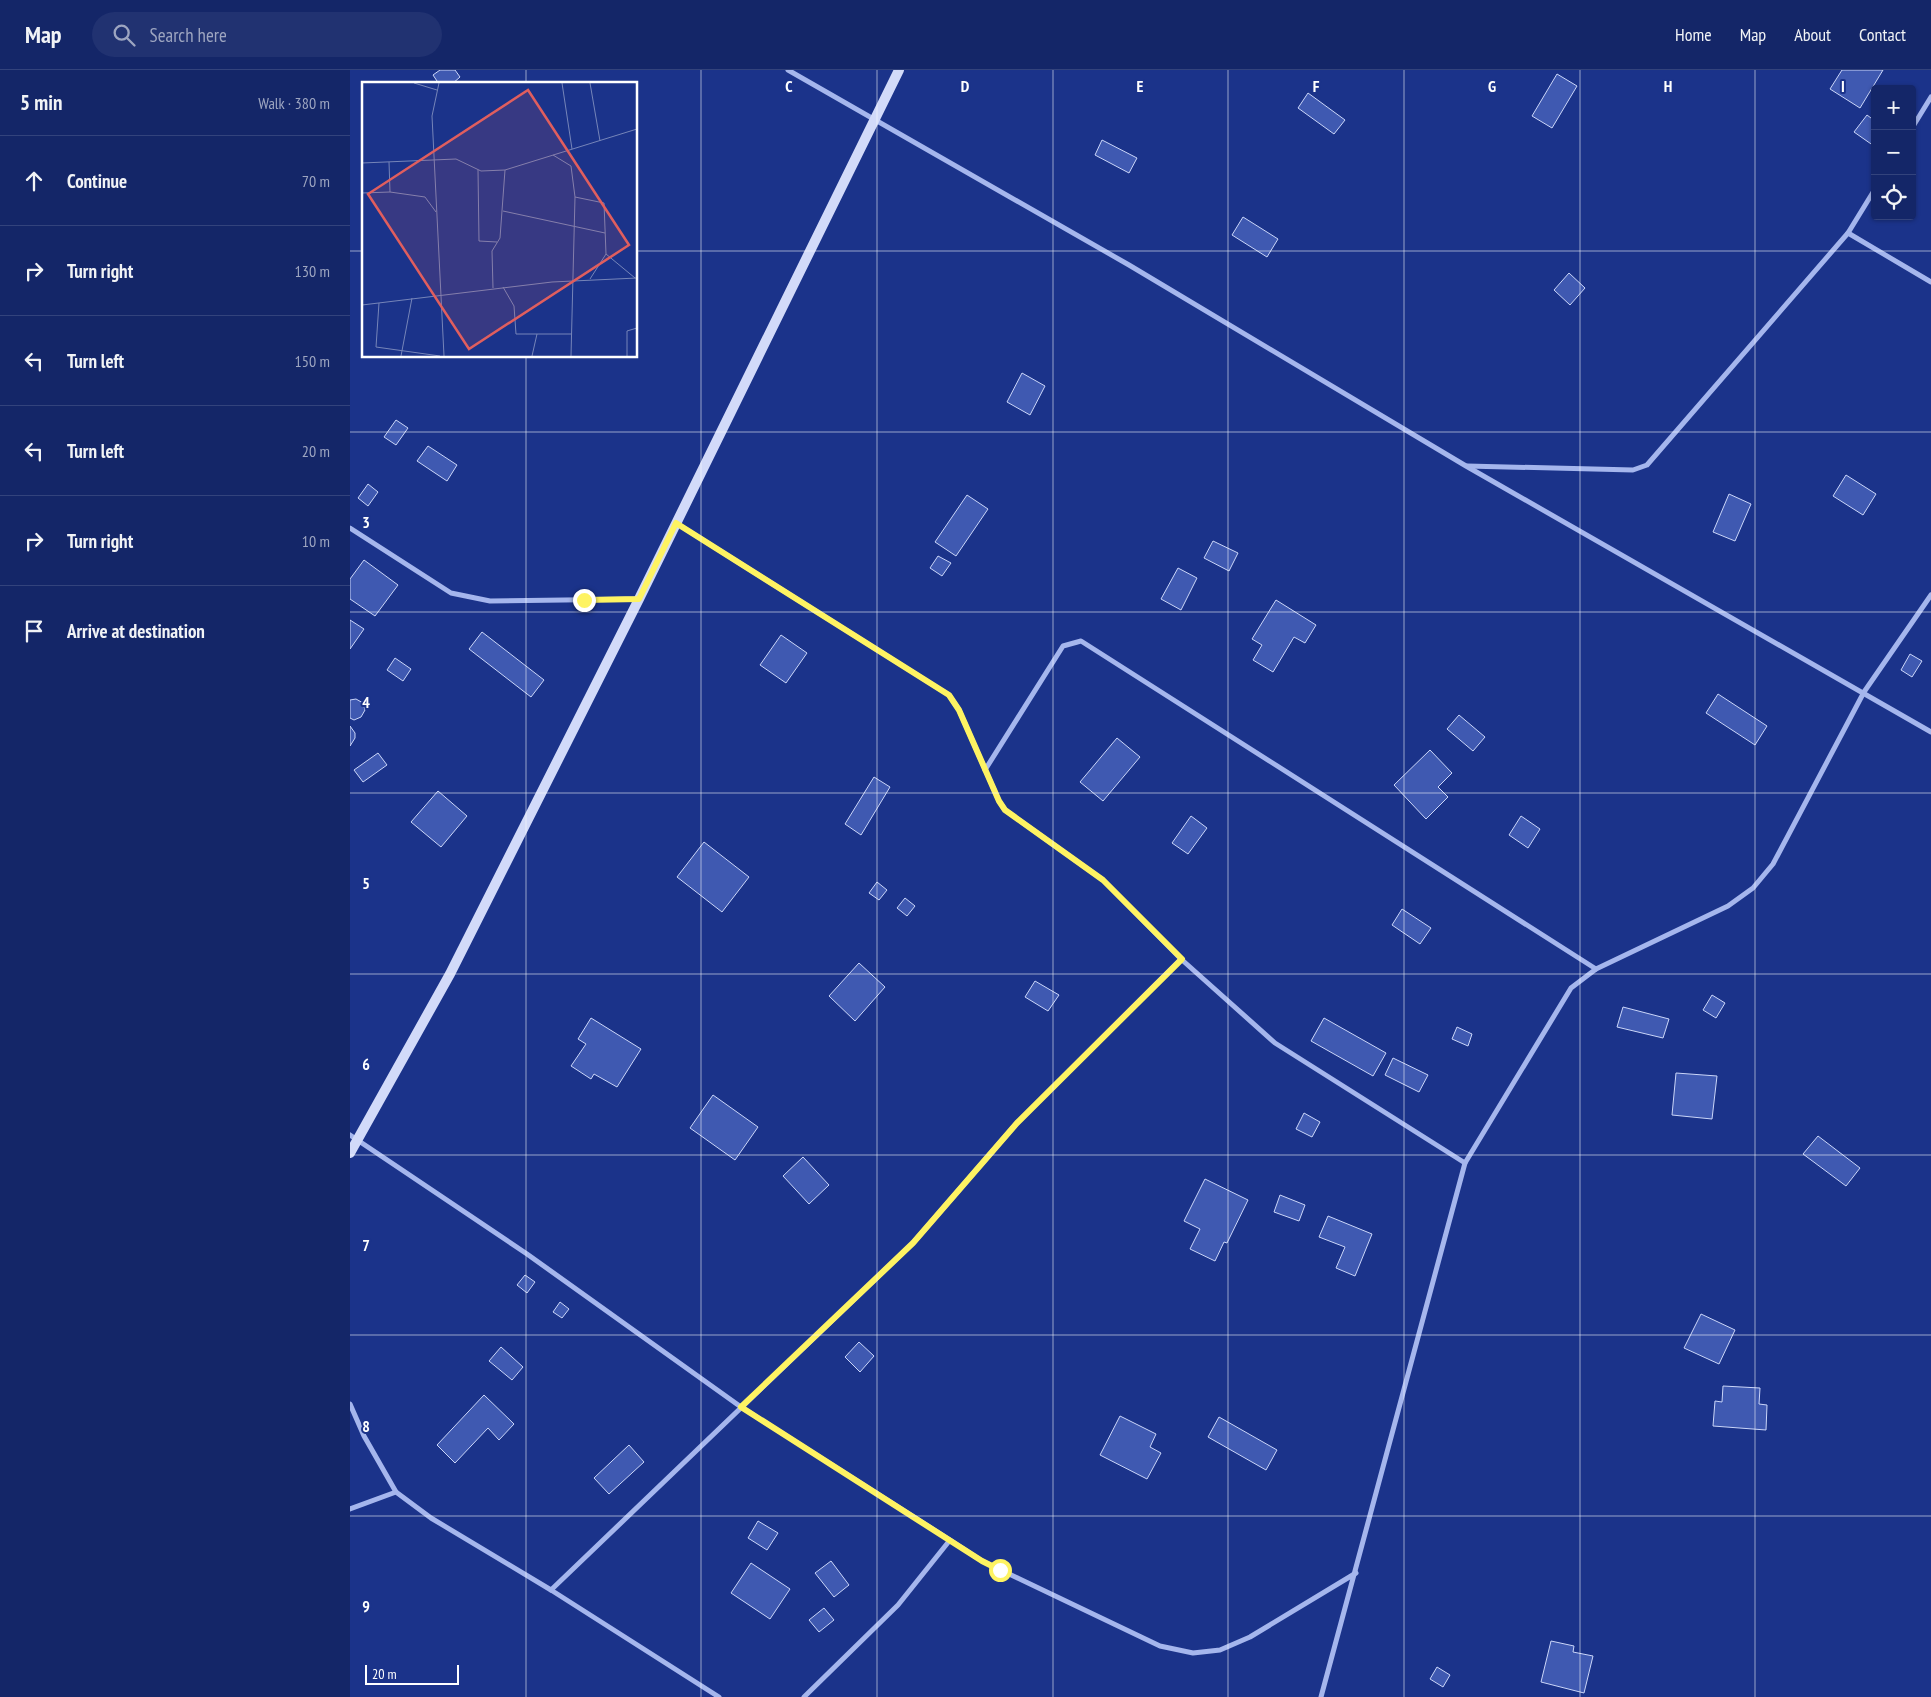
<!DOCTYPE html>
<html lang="en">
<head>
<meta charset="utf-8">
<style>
	:root { --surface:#142668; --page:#213271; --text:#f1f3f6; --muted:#9da5c0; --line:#33437c }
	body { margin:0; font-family:"PT Sans Narrow",sans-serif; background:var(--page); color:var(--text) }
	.controls { position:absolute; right:15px; top:15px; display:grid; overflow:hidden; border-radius:5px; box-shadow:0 1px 4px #0004 }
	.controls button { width:45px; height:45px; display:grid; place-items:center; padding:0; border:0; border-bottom:1px solid var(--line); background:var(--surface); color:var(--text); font:25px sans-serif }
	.scale { position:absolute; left:15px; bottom:12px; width:94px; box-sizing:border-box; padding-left:5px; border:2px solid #fff; border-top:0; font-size:14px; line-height:18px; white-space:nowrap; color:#fff; -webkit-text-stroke:4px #1b338a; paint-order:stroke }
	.stop { position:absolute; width:15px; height:15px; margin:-11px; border:4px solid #fef362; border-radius:50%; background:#fff }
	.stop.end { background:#fef362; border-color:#fff; box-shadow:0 1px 5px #0008 }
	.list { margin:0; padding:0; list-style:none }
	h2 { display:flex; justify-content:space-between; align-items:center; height:65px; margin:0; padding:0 20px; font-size:21px }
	h2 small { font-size:16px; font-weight:400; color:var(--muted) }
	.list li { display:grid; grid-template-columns:32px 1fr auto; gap:15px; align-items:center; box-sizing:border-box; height:90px; padding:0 20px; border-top:1px solid var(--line) }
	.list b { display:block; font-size:19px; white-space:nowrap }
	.list em { font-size:16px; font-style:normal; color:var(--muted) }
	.icon { flex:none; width:28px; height:28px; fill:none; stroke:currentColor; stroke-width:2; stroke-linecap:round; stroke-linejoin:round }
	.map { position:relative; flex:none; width:1581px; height:1627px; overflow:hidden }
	header { display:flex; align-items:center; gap:30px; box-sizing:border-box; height:70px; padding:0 25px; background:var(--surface); border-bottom:1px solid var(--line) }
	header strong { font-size:24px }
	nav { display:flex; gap:28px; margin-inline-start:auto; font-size:18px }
	.search { width:350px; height:45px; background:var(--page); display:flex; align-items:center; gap:12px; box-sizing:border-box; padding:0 18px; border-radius:28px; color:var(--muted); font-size:19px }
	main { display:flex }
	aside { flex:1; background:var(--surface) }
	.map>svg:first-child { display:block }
	.building { fill:#3f59b1; stroke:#cbd6f9 }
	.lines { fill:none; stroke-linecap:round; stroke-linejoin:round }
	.street { stroke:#a5b6ed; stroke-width:5 }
	.secondary { stroke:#d2daf9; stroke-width:10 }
	.route { stroke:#fef362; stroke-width:6 }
	.grid { fill:none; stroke:#fff; stroke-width:1; stroke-opacity:0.55 }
	.inset-road { fill:none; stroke:#7685b9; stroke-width:1 }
	.view { fill:#e05e5e; fill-opacity:0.15; stroke:#e05e5e; stroke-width:2.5 }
	.inset-edge { fill:none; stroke:#fff; stroke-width:2.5 }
	.grid-label { font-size:16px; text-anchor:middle; font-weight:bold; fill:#fff; stroke:#1b338a; stroke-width:4; stroke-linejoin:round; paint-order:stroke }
</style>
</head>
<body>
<header>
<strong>Map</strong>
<div class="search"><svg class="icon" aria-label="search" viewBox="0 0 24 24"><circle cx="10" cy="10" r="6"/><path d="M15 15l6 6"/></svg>Search here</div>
<nav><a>Home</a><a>Map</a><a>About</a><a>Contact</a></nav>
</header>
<main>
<aside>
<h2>5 min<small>Walk · 380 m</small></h2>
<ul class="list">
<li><svg class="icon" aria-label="ahead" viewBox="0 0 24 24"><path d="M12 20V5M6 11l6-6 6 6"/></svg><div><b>Continue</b></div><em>70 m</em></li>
<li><svg class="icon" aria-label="right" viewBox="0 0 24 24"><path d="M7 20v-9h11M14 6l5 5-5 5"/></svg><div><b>Turn right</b></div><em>130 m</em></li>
<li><svg class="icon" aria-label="left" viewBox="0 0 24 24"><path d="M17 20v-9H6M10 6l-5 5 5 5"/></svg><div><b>Turn left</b></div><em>150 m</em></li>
<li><svg class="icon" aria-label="left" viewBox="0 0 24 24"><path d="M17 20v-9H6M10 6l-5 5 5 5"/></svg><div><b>Turn left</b></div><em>20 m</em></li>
<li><svg class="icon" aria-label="right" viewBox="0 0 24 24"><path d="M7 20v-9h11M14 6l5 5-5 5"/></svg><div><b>Turn right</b></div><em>10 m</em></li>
<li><svg class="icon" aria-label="arrive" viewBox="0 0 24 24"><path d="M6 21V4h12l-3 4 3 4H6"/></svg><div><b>Arrive at destination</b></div></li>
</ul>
</aside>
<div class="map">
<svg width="1581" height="1627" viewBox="0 0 1581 1627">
	<rect width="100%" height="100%" fill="#1b338a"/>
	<g class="building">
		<path d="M90,0H105L110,7L102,14H89L83,5Z"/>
		<path d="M1492,0H1533L1510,38L1480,19Z"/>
		<path d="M1207,4L1227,16L1202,58L1182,46Z"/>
		<path d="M958,23L995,50L984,64L948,38Z"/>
		<path d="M1517,45L1525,51L1524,76L1504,62Z"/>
		<path d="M752,70L787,88L779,103L745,85Z"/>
		<path d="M893,147L928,169L917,187L882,165Z"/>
		<path d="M1219,203L1235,218L1220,235L1204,220Z"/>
		<path d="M672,303L695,316L680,345L657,332Z"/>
		<path d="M46,350L58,358L46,375L34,367Z"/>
		<path d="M78,376L107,395L97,411L67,391Z"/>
		<path d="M1496,405L1526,424L1513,445L1483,426Z"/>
		<path d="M18,414L28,422L18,436L8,428Z"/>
		<path d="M1379,424L1401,434L1385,471L1363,462Z"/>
		<path d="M617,425L638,439L606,486L585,472Z"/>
		<path d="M863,471L888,483L879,501L854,488Z"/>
		<path d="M588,486L601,493L592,506L580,498Z"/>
		<path d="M14,490L48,515L25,546L0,529V509Z"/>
		<path d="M828,498L847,508L831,540L811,529Z"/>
		<path d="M926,530L966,555L955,573L944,567L923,602L903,590L912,575L902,569Z"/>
		<path d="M0,550L14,559L0,579Z"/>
		<path d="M132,562L194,610L181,627L119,579Z"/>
		<path d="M431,565L457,583L436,613L410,595Z"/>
		<path d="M1560,584L1572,591L1562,607L1551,600Z"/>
		<path d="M45,588L61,599L53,611L37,600Z"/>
		<path d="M1368,624L1417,656L1405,675L1356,643Z"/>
		<path d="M6,629L13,633L15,640L11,647L4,650L0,648V630Z"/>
		<path d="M1109,645L1135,667L1123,681L1097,659Z"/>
		<path d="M0,656L5,663V668L0,676Z"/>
		<path d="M767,668L790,687L753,731L730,712Z"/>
		<path d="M1080,680L1102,703L1088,717L1098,727L1076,749L1044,715Z"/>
		<path d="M28,683L37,695L13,712L4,700Z"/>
		<path d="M524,707L540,717L511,765L495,754Z"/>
		<path d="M88,721L117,746L91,777L61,752Z"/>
		<path d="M841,746L857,758L838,784L822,773Z"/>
		<path d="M1171,746L1190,759L1178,778L1159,765Z"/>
		<path d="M354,772L399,807L372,842L327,807Z"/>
		<path d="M527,812L537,820L529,830L519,823Z"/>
		<path d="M555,828L565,836L557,846L547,838Z"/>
		<path d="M1052,839L1081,858L1070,874L1042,855Z"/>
		<path d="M509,893L535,917L505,951L479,926Z"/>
		<path d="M685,911L709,925L698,941L675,927Z"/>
		<path d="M1362,925L1375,933L1366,948L1353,940Z"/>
		<path d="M1273,937L1319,949L1313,968L1267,957Z"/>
		<path d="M241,948L291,979L267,1017L244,1004L241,1009L221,996L236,974L228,969Z"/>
		<path d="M974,948L1036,983L1023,1006L961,971Z"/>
		<path d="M1107,957L1122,964L1118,976L1102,969Z"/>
		<path d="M1043,988L1078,1005L1069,1022L1035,1005Z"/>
		<path d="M1326,1003L1367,1006L1362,1049L1322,1045Z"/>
		<path d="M363,1025L408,1057L385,1090L340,1058Z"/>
		<path d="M954,1043L970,1052L962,1067L946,1059Z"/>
		<path d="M1468,1066L1510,1098L1496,1116L1453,1084Z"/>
		<path d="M453,1087L479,1115L459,1134L433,1106Z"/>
		<path d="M855,1109L898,1130L877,1173L874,1172L865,1191L840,1179L850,1159L834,1151Z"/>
		<path d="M930,1125L955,1135L949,1151L924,1142Z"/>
		<path d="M978,1146L1022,1164L1005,1206L986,1198L995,1177L969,1167Z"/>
		<path d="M175,1205L185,1212L177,1223L167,1215Z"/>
		<path d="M210,1232L219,1239L212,1248L203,1242Z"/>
		<path d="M1351,1244L1385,1260L1369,1294L1334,1278Z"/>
		<path d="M509,1272L524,1286L510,1302L495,1287Z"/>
		<path d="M151,1277L173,1297L162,1310L139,1291Z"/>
		<path d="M1373,1316L1410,1318L1409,1334L1417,1335L1416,1360L1363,1356L1365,1331L1372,1332Z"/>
		<path d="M134,1325L164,1354L149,1370L138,1358L105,1393L87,1375Z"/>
		<path d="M770,1346L806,1364L800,1377L811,1383L797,1409L750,1385Z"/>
		<path d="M869,1347L927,1380L916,1400L858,1367Z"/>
		<path d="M279,1375L294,1392L259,1424L244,1408Z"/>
		<path d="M408,1451L428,1463L417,1480L398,1468Z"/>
		<path d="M481,1491L499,1515L484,1527L465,1503Z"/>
		<path d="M401,1493L440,1519L420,1549L381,1523Z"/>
		<path d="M474,1538L484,1550L469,1562L459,1550Z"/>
		<path d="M1201,1571L1224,1576L1223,1582L1243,1586L1234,1623L1191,1612Z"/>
		<path d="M1087,1597L1100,1605L1093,1617L1080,1609Z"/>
	</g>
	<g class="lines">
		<g class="street">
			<path d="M438,0L779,195L1116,396L1581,662"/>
			<path d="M1562,58L1581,27"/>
			<path d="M1498,163L1581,212"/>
			<path d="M1117,396L1283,400L1297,395L1498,163L1525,119"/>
			<path d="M326,453L599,625L609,640L649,731L655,740L753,810L831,889L925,973L1115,1093"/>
			<path d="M0,458L101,523L140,531L289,529"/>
			<path d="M635,700L713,576L731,571L1246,899"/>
			<path d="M0,1065L177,1184L391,1337L600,1470"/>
			<path d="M0,1334L14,1366L46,1422"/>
			<path d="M0,1439L46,1422L81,1448L201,1520L369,1627"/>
			<path d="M201,1520L563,1173L667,1053L831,889"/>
			<path d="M454,1627L548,1535L600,1470L632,1491L810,1576L843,1583L870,1580L900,1567L1006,1503"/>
			<path d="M971,1627L1115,1093L1221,918L1246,899L1378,836L1403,818L1423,794L1514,622L1581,525"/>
		</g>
		<path class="secondary" d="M0,1083L100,904L289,529L549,0"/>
	</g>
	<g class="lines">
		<path class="route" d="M234,530L289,529L326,453L599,625L609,640L649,731L655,740L753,810L832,889L667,1053L563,1173L391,1337L632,1491L650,1500"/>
	</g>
	<path class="grid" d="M176,0V14M351,0V1627M527,0V1627M703,0V1627M878,0V1627M1054,0V1627M1230,0V1627M1405,0V1627M0,181H14M286,181H1581M176,286V1627M0,362H1581M0,542H1581M0,723H1581M0,904H1581M0,1085H1581M0,1265H1581M0,1446H1581"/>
	<g transform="translate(12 12)">
		<rect width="275" height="275" fill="#1b338a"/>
		<path class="inset-road" d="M52,1L75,8M77,1L70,34L82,274M200,1L210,67M228,1L238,59M191,73L209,84L213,115L242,121L244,172L273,196M27,80L28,110M0,81L94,77L119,89L143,88L275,47M116,88L117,159L135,160M0,111L28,110L63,115L74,130M141,129L243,151M228,197L244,172M141,205L152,224L154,252H210M131,206L130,169L138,156L143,88M17,221L14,265L78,274M0,223L190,200L275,196M39,274L50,216M170,274L175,252M209,274L213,115M265,274V249L275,246"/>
		<path class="view" d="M166,8L267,163L107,267L6,112Z"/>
		<rect width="275" height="275" class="inset-edge"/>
	</g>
	<g class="grid-label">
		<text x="439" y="22">C</text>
		<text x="615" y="22">D</text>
		<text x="790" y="22">E</text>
		<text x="966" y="22">F</text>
		<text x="1142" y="22">G</text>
		<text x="1318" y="22">H</text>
		<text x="1493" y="22">I</text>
		<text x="16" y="458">3</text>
		<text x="16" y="638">4</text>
		<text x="16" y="819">5</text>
		<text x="16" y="1000">6</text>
		<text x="16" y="1181">7</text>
		<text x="16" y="1362">8</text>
		<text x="16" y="1542">9</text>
	</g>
</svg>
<div class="controls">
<button>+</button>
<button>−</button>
<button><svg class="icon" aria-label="locate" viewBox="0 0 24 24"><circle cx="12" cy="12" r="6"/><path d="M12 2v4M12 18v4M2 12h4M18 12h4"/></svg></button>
</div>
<div class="scale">20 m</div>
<div class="stop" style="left:650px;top:1500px"></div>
<div class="stop end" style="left:234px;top:530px"></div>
</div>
</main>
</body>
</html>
